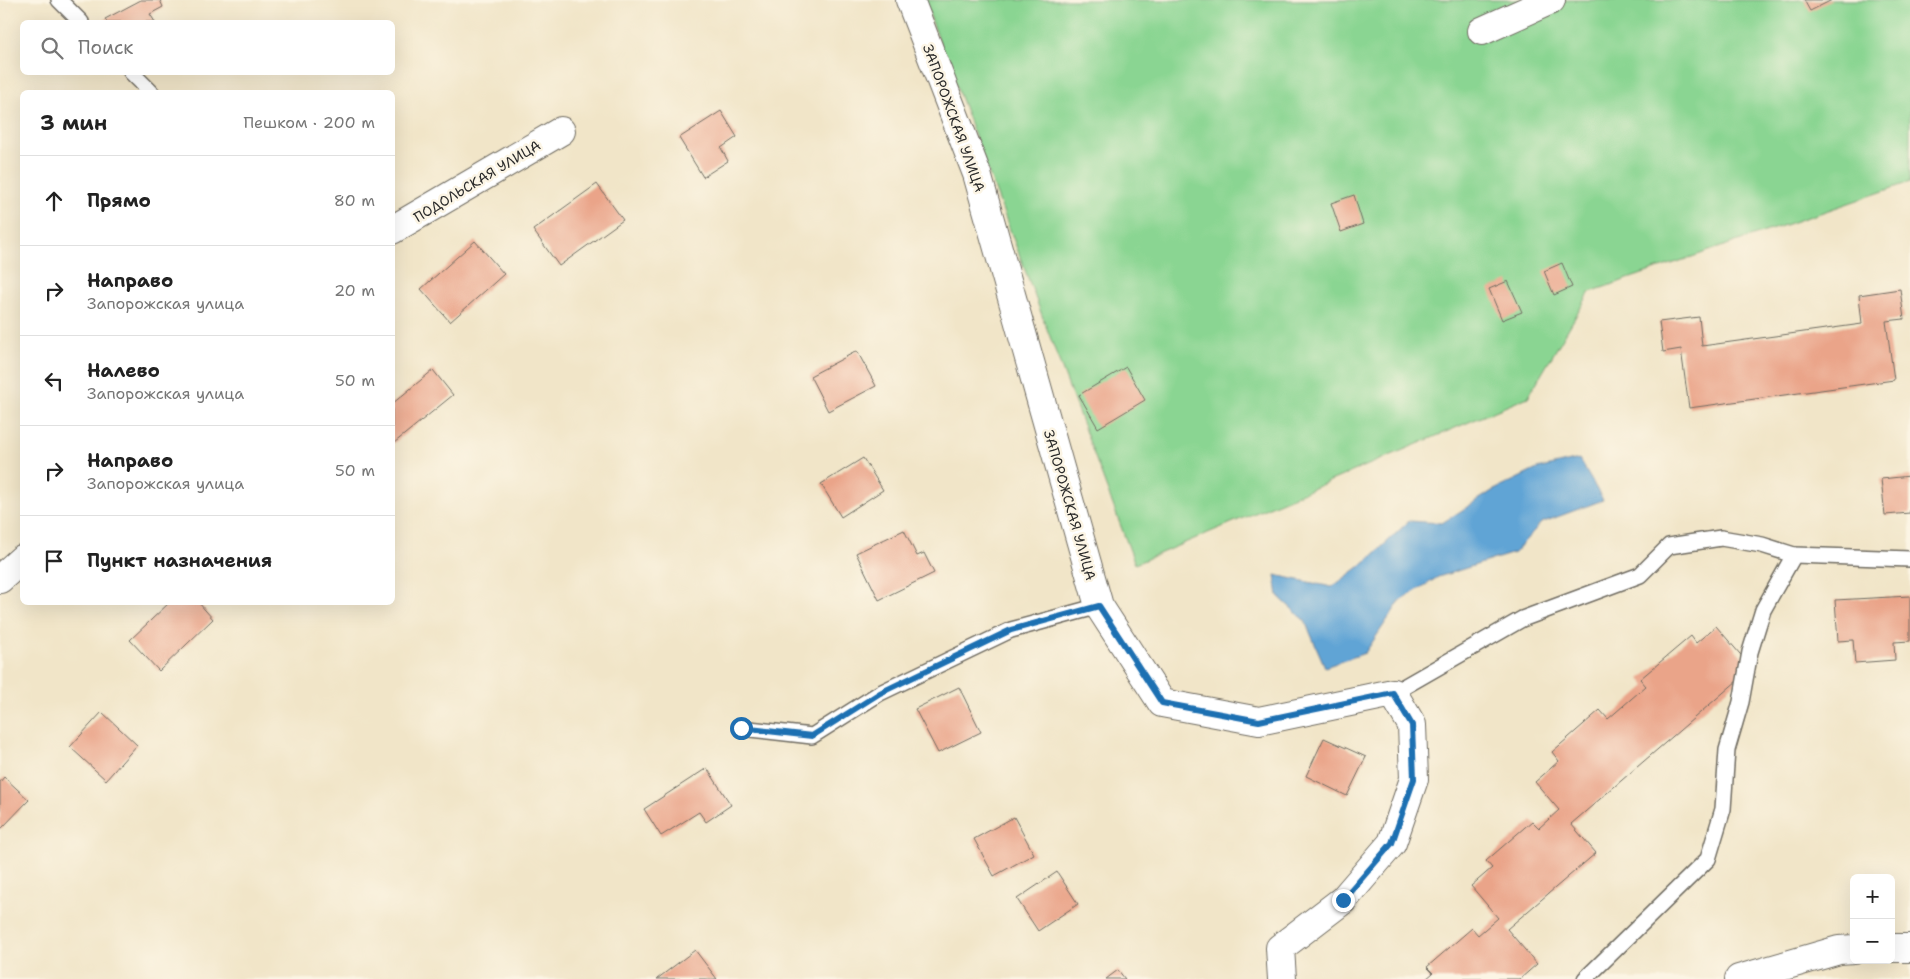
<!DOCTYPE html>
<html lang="ru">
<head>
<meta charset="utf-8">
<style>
	:root { --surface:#fff; --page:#f2f2f2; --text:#222; --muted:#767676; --line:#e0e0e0 }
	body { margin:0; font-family:"Shantell Sans",sans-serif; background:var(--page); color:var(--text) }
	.controls { position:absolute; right:15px; bottom:15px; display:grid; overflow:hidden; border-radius:8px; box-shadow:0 5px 20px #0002 }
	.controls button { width:45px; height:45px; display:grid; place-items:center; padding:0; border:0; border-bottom:1px solid var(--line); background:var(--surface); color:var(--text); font:25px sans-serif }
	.stop { position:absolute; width:15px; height:15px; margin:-11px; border:4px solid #1f6fb2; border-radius:50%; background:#fff }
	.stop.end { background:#1f6fb2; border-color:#fff; box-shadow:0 1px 5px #0008 }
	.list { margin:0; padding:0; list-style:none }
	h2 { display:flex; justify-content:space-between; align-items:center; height:65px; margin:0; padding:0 20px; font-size:21px }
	h2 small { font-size:16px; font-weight:400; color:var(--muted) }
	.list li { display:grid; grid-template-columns:32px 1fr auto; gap:15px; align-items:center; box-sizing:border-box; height:90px; padding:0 20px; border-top:1px solid var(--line) }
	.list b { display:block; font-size:19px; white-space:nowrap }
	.list p { margin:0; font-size:16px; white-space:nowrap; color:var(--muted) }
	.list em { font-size:16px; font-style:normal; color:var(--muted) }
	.icon { flex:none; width:28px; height:28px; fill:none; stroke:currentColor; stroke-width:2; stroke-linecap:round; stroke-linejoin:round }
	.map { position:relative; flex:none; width:1910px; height:979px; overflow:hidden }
	.search { position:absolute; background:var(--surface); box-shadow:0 5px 20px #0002; left:20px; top:20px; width:375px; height:55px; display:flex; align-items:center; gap:12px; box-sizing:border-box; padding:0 18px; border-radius:8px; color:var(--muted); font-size:19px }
	.panel { position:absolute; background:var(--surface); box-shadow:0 5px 20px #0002; left:20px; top:90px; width:375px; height:515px; border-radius:8px }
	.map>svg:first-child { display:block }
	.green { fill:#8ad592; stroke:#5a805e }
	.water { fill:#61a4d5; stroke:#466880 }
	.building { fill:#eaa489 }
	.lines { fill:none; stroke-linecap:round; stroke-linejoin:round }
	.service-casing { stroke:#706c62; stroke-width:18 }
	.minor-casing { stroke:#706c62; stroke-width:30 }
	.service { stroke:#fff; stroke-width:15 }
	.minor { stroke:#fff; stroke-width:28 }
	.route { stroke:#1f6fb2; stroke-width:6 }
	.labels { text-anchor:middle; stroke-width:5; stroke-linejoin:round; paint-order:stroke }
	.street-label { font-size:14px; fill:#2b2b2b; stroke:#fcf5e5 }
</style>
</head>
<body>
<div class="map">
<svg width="1910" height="979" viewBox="0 0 1910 979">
	<rect width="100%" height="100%" fill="#fcf5e5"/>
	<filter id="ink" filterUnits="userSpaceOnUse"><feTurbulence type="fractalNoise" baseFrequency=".02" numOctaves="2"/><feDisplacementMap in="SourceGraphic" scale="10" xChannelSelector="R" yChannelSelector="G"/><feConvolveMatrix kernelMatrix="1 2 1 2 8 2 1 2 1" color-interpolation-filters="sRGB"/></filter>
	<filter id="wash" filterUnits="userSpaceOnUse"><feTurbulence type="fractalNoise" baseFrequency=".0096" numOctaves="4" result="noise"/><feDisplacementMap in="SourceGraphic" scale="20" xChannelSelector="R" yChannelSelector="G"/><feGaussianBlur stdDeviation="1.12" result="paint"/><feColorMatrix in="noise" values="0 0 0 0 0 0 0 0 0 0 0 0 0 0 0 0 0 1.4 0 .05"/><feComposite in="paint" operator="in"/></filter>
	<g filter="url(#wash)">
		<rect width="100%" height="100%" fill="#f1e5c8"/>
		<path class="green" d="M924,0H1910V182L1590,292L1528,397L1135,564Z"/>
		<path class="water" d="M1579,459L1603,500L1541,523L1514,553L1438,577L1400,601L1365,653L1325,667L1305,621L1278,596L1275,575L1332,587L1367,561L1409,521L1442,523L1492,491L1537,469Z"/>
		<g id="blocks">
			<g class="building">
				<path d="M141,0H160L163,7L150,14L155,22H107L105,19Z"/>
				<path d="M1804,0H1832L1810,11Z"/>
				<path d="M721,111L737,137L721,148L728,161L703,177L679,138Z"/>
				<path d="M597,184L623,220L559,266L533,230Z"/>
				<path d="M1354,195L1363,224L1341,232L1331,203Z"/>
				<path d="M475,241L504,274L450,322L421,289Z"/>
				<path d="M1562,263L1572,287L1554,295L1544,271Z"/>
				<path d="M1508,281L1522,312L1502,320L1489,289Z"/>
				<path d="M1900,289L1904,319L1886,321L1894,380L1689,408L1681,349L1663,352L1659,322L1699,317L1702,346L1862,324L1859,295Z"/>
				<path d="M857,351L876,386L828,411L810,376Z"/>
				<path d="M1126,367L1145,400L1098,428L1079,395Z"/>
				<path d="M433,370L453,395L394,443L392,441V404Z"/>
				<path d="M863,458L883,490L841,517L821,484Z"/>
				<path d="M1910,476V513L1885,515L1881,479Z"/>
				<path d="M904,530L917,556L924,553L934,573L879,600L856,553Z"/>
				<path d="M1910,596V641L1894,642L1895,660L1855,663L1853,640L1838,641L1835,600Z"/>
				<path d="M170,602H198L213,619L159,671L130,640Z"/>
				<path d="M1716,626L1752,668L1571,824L1596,853L1507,929L1537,964L1520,979H1426L1433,973L1427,967L1472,928L1478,935L1498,918L1471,886L1492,868L1486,861L1532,821L1539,828L1559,810L1535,782L1559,761L1552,752L1600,710L1608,719L1646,686L1640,679L1691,636L1696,643Z"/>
				<path d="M959,687L981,732L938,753L915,709Z"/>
				<path d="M102,712L137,745L106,780L70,747Z"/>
				<path d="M1324,738L1366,757L1347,796L1306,776Z"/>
				<path d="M707,768L731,805L706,822L699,812L661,836L644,809Z"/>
				<path d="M4,777L29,800L1,829L0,827V782Z"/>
				<path d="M1014,817L1034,854L994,876L974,839Z"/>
				<path d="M1057,872L1078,904L1038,931L1017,899Z"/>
				<path d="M695,950L717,979H657Z"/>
				<path d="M1118,970L1125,979H1106Z"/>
			</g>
		</g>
	</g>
	<g filter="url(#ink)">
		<use href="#blocks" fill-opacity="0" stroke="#706c62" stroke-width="1"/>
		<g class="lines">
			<defs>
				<g id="service">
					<path d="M59,0L81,22"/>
					<path d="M131,72L151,92"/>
					<path d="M1794,555L1910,559"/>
					<path d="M1393,693L1522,619L1640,575L1669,546L1721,538L1762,545L1794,555L1763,610L1750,652L1741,702L1727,750L1723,809L1708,859L1585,979"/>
					<path d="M741,728L812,736L880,693L1011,630L1099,606"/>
				</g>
				<g id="minor">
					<path d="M910,0L977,174L1099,606L1162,703L1259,721L1393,693L1412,725L1414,779L1392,843L1343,900L1280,948L1282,979"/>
					<path d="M1482,31L1551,0"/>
					<path d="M392,230L561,131"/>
					<path d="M0,579L22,559"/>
					<path d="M1891,948H1910"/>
					<path d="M1739,979L1839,950L1854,949"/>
				</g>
			</defs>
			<use href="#service" class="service-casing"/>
			<use href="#minor" class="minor-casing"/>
			<use href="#service" class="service"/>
			<use href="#minor" class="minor"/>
		</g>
	</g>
	<g class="lines" filter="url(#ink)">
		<path class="route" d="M741,728L812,736L880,693L1011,630L1099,606L1162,703L1259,721L1393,693L1412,725L1414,779L1392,843L1343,900"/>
	</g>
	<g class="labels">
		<g class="street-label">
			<text transform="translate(954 118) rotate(70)" y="5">ЗАПОРОЖСКАЯ УЛИЦА</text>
			<text transform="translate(477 181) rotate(-31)" y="5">ПОДОЛЬСКАЯ УЛИЦА</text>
			<text transform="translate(1070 505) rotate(74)" y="5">ЗАПОРОЖСКАЯ УЛИЦА</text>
		</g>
	</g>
</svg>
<div class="controls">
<button>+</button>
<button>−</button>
</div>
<div class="stop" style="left:741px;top:728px"></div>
<div class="stop end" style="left:1343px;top:900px"></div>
<div class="search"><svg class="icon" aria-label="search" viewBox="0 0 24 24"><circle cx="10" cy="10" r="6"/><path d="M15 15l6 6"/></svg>Поиск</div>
<section class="panel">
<h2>3 мин<small>Пешком · 200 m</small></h2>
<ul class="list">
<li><svg class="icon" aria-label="ahead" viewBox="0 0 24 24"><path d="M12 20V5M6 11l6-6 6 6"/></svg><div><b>Прямо</b></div><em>80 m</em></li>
<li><svg class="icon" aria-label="right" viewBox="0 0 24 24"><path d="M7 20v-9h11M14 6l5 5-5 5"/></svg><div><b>Направо</b><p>Запорожская улица</p></div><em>20 m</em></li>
<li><svg class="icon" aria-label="left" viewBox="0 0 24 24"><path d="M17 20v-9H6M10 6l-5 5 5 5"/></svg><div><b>Налево</b><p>Запорожская улица</p></div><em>50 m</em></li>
<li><svg class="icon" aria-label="right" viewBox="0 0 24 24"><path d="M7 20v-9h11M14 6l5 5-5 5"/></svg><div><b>Направо</b><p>Запорожская улица</p></div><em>50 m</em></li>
<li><svg class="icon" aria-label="arrive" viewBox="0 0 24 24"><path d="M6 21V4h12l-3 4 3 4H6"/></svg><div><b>Пункт назначения</b></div></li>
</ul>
</section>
</div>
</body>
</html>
